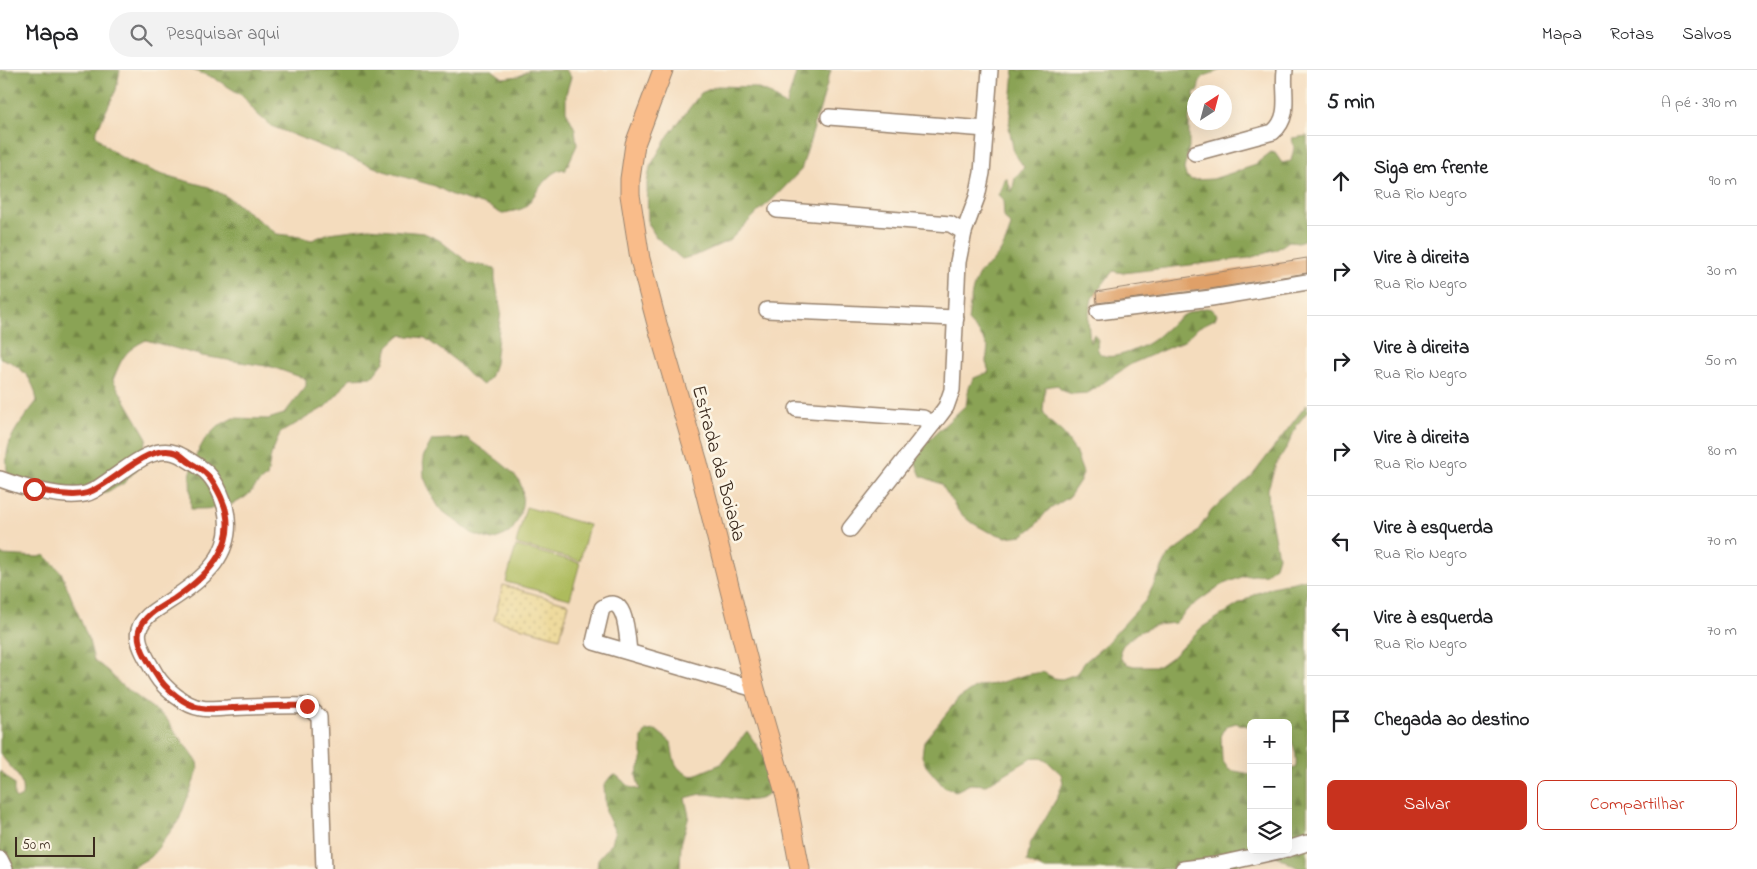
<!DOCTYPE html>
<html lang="pt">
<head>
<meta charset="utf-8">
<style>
	:root { --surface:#fff; --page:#f2f2f2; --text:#202124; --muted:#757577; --line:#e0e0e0; --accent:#c8321e }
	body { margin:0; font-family:"Indie Flower",sans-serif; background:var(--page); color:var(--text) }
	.controls { position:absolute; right:15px; bottom:15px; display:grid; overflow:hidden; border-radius:8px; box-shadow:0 5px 20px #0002 }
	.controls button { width:45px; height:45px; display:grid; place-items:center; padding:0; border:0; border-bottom:1px solid var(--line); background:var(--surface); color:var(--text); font:25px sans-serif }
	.compass { position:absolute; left:1187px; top:15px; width:45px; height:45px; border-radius:50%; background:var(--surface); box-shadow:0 5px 20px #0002; rotate:36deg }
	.scale { position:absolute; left:15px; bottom:12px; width:80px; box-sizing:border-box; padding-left:5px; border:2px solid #3b2a1e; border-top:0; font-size:14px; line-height:18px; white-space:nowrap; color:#3b2a1e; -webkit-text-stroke:4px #fcf5e5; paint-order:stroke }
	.stop { position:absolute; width:15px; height:15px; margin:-11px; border:4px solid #c8321e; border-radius:50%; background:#fff }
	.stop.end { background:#c8321e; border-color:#fff; box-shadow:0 1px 5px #0008 }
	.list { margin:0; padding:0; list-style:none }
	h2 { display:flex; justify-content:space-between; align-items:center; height:65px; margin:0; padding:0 20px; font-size:21px }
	h2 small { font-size:16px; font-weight:400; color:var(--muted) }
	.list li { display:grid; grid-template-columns:32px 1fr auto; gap:15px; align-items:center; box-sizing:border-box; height:90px; padding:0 20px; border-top:1px solid var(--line) }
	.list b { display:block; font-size:19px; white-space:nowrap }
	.list p { margin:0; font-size:16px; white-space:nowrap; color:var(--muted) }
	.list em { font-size:16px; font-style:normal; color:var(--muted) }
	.actions { display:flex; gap:10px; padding:15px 20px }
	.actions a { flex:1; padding:11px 0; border:1px solid var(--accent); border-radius:8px; text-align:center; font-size:18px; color:var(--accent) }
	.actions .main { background:var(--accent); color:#fff }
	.icon { flex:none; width:28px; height:28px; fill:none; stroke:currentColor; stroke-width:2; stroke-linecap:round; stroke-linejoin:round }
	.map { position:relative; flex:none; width:1307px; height:799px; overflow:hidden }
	header { display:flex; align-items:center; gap:30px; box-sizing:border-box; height:70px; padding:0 25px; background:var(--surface); border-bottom:1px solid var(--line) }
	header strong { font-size:24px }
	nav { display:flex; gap:28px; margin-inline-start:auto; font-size:18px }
	.search { width:350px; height:45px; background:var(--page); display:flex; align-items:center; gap:12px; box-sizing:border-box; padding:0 18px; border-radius:28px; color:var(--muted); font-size:19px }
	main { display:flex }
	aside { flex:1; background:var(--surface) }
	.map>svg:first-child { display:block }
	.forest { fill:url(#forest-firs); stroke:#626639; fill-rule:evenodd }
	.sand { fill:url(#sand-dots); stroke:#94825e }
	.park { fill:#adbb5d; stroke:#74723e }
	.building { fill:#dfa068 }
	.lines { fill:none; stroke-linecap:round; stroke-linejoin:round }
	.minor-casing { stroke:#98836e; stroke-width:18 }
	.major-casing { stroke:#98836e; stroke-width:21 }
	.minor { stroke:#fff; stroke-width:15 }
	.major { stroke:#f9bc8a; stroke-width:19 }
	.route { stroke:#c8321e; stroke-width:6 }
	.labels { text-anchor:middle; stroke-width:5; stroke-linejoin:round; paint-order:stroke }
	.street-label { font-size:20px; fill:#3b2a1e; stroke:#fcf5e5 }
</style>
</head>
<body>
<header>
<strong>Mapa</strong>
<div class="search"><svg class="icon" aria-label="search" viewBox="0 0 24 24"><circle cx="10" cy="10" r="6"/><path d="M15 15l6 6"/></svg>Pesquisar aqui</div>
<nav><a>Mapa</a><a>Rotas</a><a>Salvos</a></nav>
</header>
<main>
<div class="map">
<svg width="1307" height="799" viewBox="0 0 1307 799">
	<defs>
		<pattern id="forest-firs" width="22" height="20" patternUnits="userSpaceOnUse" patternTransform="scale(1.25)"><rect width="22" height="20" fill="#8aa354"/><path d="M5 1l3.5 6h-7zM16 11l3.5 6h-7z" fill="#728545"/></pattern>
		<pattern id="sand-dots" width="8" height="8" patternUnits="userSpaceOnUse" patternTransform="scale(1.25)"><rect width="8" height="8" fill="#eeda9e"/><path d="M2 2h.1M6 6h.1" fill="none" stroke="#cdbb88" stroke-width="1.8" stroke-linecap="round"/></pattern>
	</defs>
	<rect width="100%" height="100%" fill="#fcf5e5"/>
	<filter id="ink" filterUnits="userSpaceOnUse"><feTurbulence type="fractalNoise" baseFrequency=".02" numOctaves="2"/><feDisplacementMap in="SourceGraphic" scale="10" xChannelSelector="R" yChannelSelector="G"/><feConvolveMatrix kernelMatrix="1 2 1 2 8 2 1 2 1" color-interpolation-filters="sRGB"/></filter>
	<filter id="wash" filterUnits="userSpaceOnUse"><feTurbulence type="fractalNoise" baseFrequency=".0096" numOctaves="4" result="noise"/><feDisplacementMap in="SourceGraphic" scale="20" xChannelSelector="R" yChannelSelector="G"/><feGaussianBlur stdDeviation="1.12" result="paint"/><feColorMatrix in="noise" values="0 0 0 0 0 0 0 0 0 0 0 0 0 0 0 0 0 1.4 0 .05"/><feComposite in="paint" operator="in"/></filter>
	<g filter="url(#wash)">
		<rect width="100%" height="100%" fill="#f4dcbd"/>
		<g class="forest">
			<path d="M0,0H120L116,20L95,64L106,76L121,87L136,94L160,104L209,117L229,128L277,164L295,166L312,170L329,163L369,158L424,163L439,170L469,193L495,198V210L501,241L495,293L490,308L483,315L469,305L456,291L425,268L400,265L388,276L384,292L372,307L350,308L338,324L325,337L280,363L271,385L267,407C257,412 253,422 244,428C228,439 210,439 191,439L190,406L195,387L205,369L218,356L233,348L268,349L284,344L306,316V309L272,297L202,286L146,270C124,281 122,288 113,310L147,368L137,399L123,414L92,429L8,408C2,371 16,359 37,331C36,326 35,320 33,316C28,303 13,291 0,288Z"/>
			<path d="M193,0H492L503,8L519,6L529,0H566L571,7L566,24V41L575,59L577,75L565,101L564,99C546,101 536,126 525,137C520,141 509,141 502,144L488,136L452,125L435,116L384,101L271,56L256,43L243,26L214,8Z"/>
			<path d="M797,0H831L819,42L813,56L814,58L801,100L773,129L760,140L730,170L697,185L682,189L656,167L648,153L647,113L650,97L668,66L701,23L717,16L753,17L769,23L786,36Z"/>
			<path d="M1014,0H1220C1204,8 1200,2 1198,22H1194V32L1189,46V77L1184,99L1186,106L1192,110L1213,109L1253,96L1271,82L1275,83L1282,93L1291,91L1294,78L1292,68L1307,66V169L1298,172L1289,171L1276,180L1249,188L1123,203L1113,201L1092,228L1088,249L1090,273L1094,264L1098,270C1091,302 1141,279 1153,270C1170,257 1178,244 1200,239C1208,237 1212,238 1217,244L1215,249L1199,257L1184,271L1131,294L1088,323L1072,324L1061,320L1058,315L1045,317L1043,341L1048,350L1063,363L1075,381L1083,403L1081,409L1069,427L1047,441L1035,456L1023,465L1006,467L987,461L969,451L959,442L941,414L921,406L915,391L918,380L966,335L969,317L974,308L989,302L986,292L988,277L979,263L968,251C970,235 971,215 981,201C985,197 990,195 993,191C1003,180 1007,169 1011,156L1004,147L1003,129L998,125L1006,107L1012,122L1015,108L1024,97L1014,83L1009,57Z"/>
			<path d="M1307,334V342L1297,355L1288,375L1276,394L1268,419L1269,439L1278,486L1275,496L1266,504L1244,506L1221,515L1189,538L1175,553L1156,555L1137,563L1123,575L1120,581L1121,589L1127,594L1134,596H1159L1173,586L1201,558L1255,524L1272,517L1307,509V799H1300L1273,784L1219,799H1043L1027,792L1030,774L1057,728L1063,712L1061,704L1048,692L1039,687L1032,688L986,715L970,714L956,721L944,717L926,696L922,686L924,671L959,628L978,616L995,614L1025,605L1043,602L1054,608L1062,609L1076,604L1086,591L1103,577L1146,530L1168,486L1194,466L1212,440L1252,406ZM1236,653L1251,657V653H1288V667C1295,674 1297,687 1296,697L1288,700V780H1251V704L1229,700L1222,690L1221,664L1226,656Z"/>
			<path d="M467,368C481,379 511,397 519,411C527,424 521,451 510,462C505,466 497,468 492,470L473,464L440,439L431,424L424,407L423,387L432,370Z"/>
			<path d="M0,483L2,485L39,487L45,485L61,502L89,571L94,590L109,602L120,614L166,648L175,662L197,691L198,700L179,750L152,786L130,799H0V701L14,714V726L16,729L22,726C25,705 10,700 0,683Z"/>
			<path d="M656,660L671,672C674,690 673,699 692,706L721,694L747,661L764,686L772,719C760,741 723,724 704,724C698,724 691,727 685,728L689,746L681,774L680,799H597L598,789L612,773L615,762L606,743L604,715L611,706L616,705L630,717L640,720L636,705L642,691V668L646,661Z"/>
		</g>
		<path class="sand" d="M503,515L569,534L560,568L494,550Z"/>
		<g class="park">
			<path d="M526,437L589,455L580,491L516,474Z"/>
			<path d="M516,476L580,493L570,529L506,512Z"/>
		</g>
		<g id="blocks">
			<path class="building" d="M1307,188V203L1210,219L1097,233L1096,222Z"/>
		</g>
	</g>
	<g filter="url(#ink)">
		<use href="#blocks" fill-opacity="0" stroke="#98836e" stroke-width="1"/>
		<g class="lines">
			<defs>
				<g id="minor">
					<path d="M829,47L986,59"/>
					<path d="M1195,83L1273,62C1292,46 1282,22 1285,0"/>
					<path d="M777,140L950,154L964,162"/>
					<path d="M767,240L956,248"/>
					<path d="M1098,242L1211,228L1307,212"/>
					<path d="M797,339L923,348L933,354"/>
					<path d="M0,409C22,417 62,429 85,424C94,422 101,416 108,411C127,399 152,375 175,383C182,385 195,394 201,398C213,406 221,423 225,436C237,483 204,509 168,532C157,539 142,547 139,560C135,573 150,594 156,605C164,618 185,636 201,638C209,640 219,638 227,638C254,637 280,635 307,636L319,647L324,799"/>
					<path d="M850,459L940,345L946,337L952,320L958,192L964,162L977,127L982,103L990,0"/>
					<path d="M629,582C627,568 627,520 602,538L594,572L755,619"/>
					<path d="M1288,779L1307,773"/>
					<path d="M0,789L5,799"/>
					<path d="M1183,799L1215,795L1283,780"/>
				</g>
				<path id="major" d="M663,0L635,74L630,109V125L640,189L657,254L698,393L755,619L786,726L800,799"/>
			</defs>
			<use href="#minor" class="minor-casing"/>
			<use href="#major" class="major-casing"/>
			<use href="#minor" class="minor"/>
			<use href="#major" class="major"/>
		</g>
	</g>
	<g class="lines" filter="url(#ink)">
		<path class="route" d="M34,419C51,422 71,428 87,423C113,415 148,371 177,383C181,385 185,389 189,392C207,402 212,408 221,427C242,472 209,505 174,529C161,537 143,545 139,561C136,573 150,595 157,605C164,618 186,636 201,638C211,640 222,638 231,638C256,637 282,635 307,636"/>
	</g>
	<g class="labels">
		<g class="street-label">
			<text transform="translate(720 393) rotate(75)" y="7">Estrada da Boiada</text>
		</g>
	</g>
</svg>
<div class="controls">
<button>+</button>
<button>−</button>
<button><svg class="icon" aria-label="layers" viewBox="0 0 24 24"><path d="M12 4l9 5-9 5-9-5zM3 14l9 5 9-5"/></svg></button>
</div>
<svg class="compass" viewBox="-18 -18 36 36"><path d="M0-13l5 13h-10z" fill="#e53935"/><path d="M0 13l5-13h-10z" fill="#757577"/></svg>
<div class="scale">50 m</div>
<div class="stop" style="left:34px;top:419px"></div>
<div class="stop end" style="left:307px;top:636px"></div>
</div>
<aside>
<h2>5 min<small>A pé · 390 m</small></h2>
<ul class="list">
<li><svg class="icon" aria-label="ahead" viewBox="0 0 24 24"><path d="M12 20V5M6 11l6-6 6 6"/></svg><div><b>Siga em frente</b><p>Rua Rio Negro</p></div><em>90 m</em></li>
<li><svg class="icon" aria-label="right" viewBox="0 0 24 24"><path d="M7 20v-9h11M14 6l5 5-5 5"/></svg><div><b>Vire à direita</b><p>Rua Rio Negro</p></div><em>30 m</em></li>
<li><svg class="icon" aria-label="right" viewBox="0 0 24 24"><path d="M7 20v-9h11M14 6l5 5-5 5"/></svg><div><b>Vire à direita</b><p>Rua Rio Negro</p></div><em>50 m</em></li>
<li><svg class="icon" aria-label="right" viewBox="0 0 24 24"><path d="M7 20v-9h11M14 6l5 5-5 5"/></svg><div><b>Vire à direita</b><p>Rua Rio Negro</p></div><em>80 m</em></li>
<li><svg class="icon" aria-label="left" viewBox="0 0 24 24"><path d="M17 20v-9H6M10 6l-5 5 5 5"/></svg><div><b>Vire à esquerda</b><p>Rua Rio Negro</p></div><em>70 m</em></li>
<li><svg class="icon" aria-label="left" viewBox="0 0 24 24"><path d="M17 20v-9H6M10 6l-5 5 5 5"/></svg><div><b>Vire à esquerda</b><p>Rua Rio Negro</p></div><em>70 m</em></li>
<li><svg class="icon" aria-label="arrive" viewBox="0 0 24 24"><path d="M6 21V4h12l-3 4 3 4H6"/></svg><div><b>Chegada ao destino</b></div></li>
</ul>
<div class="actions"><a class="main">Salvar</a><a>Compartilhar</a></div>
</aside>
</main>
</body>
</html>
